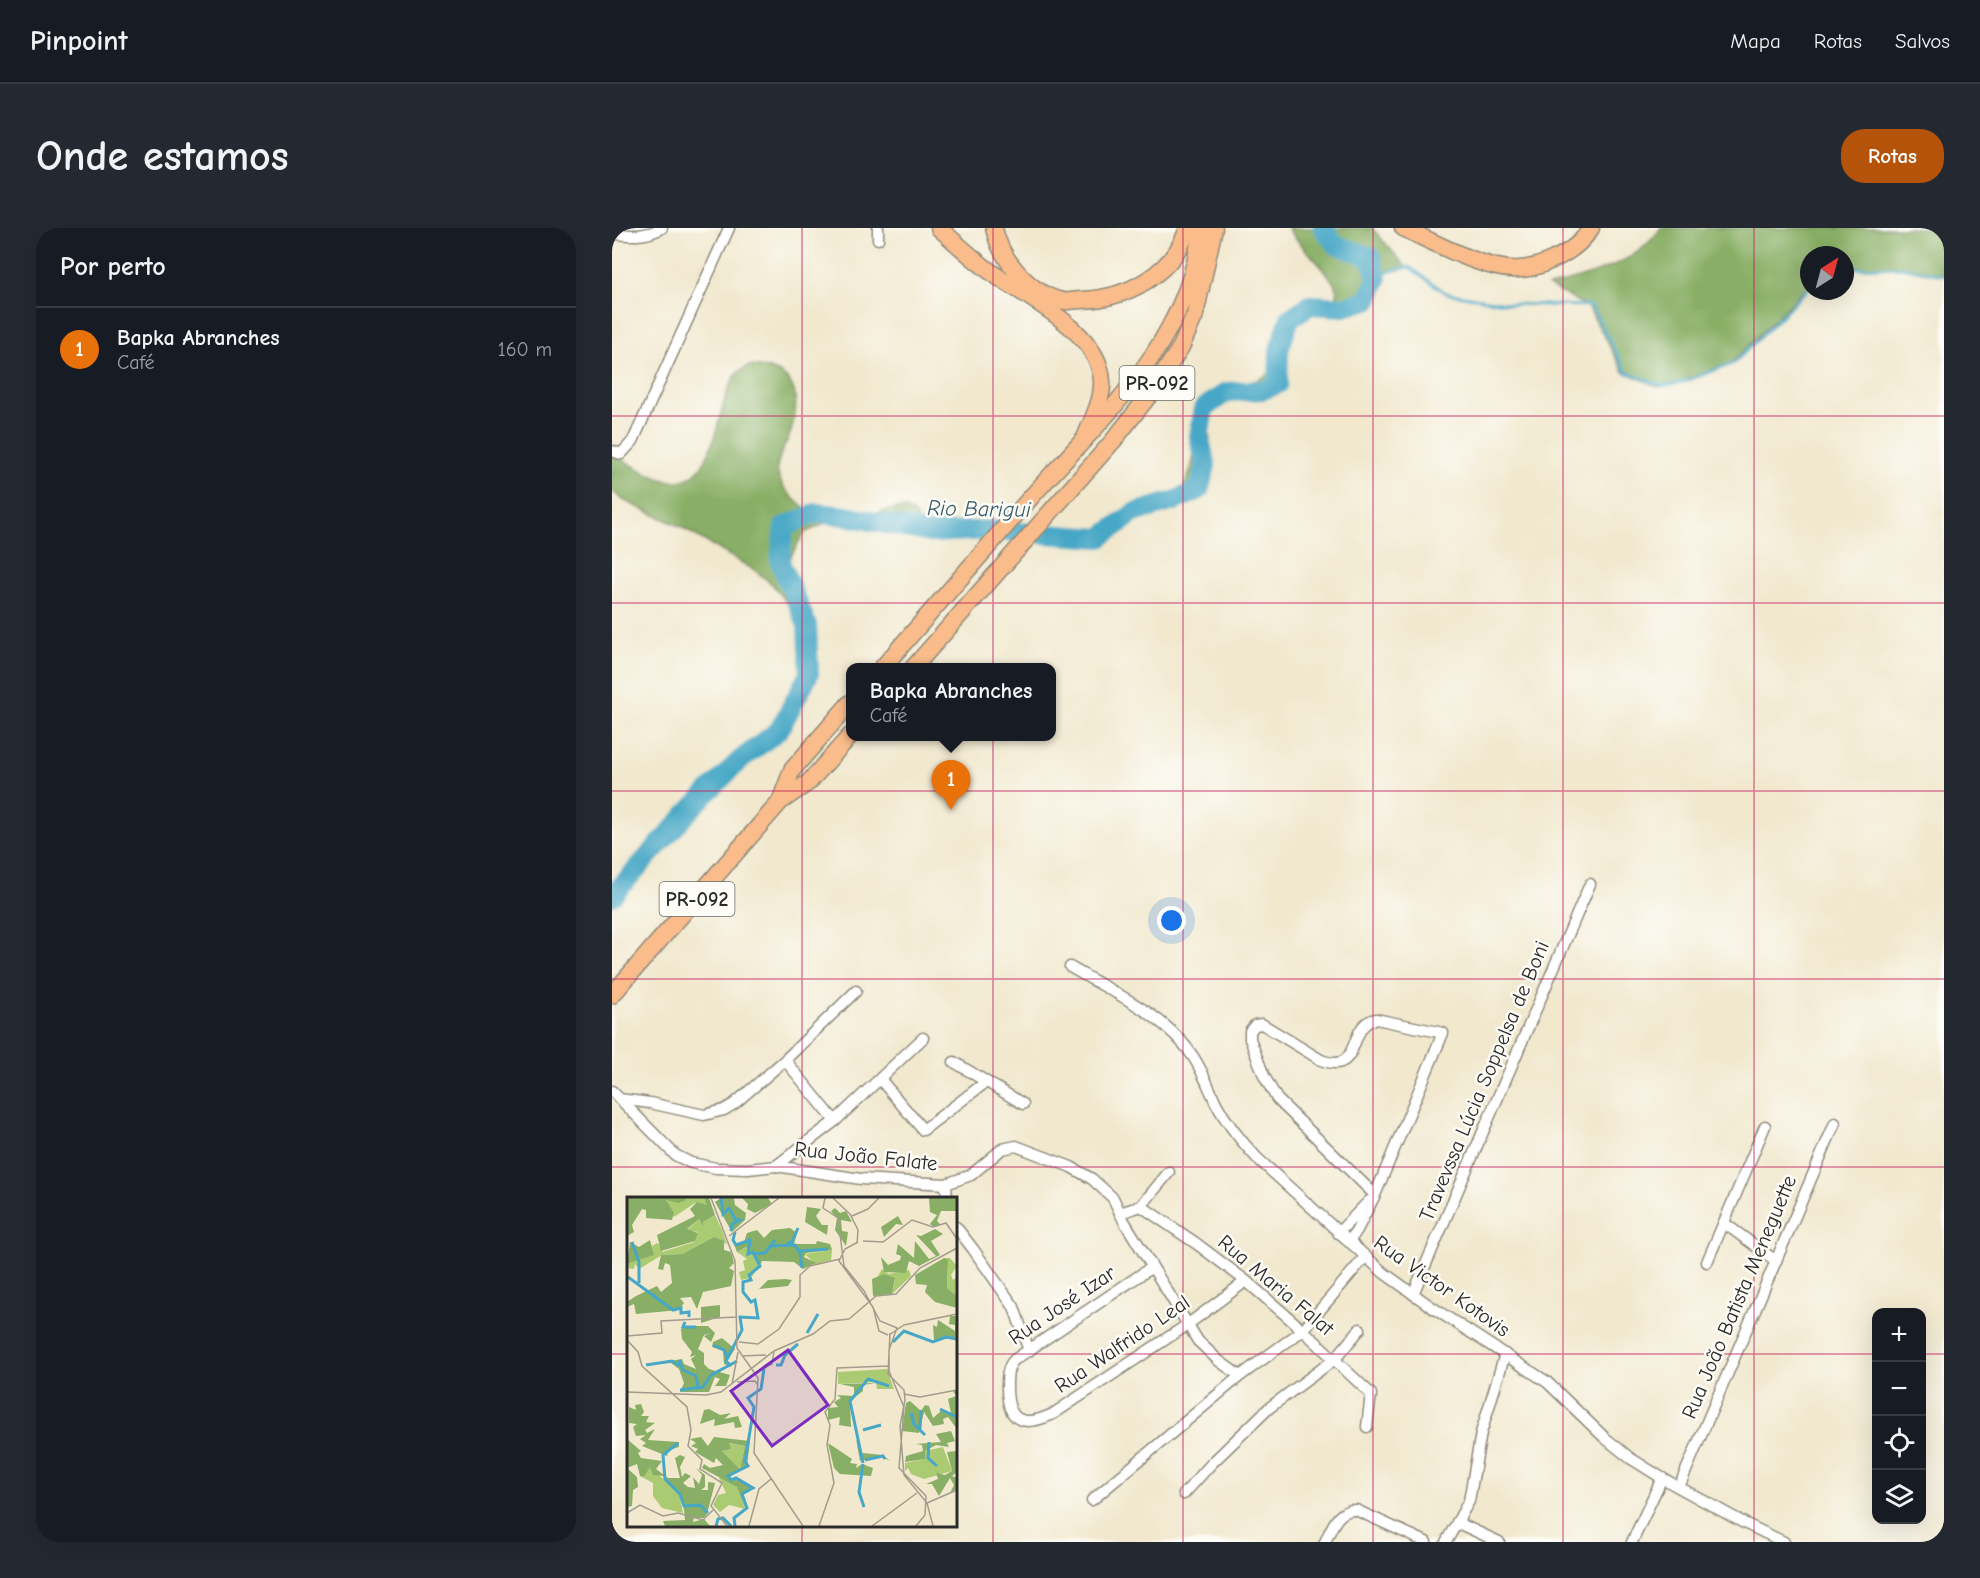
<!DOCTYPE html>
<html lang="pt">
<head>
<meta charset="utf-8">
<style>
	:root { --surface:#171b24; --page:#242831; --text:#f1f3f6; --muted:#9ea1a6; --line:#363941; --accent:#b45309 }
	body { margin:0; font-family:"Comic Neue",sans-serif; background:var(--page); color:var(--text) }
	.controls { position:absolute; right:18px; bottom:18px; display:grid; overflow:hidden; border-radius:12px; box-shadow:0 6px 24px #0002 }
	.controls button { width:54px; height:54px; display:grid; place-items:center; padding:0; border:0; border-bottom:2px solid var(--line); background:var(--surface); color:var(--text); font:30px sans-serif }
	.compass { position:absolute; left:1188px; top:18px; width:54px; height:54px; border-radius:50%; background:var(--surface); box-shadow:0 6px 24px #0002; rotate:36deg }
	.you { position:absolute; left:560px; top:693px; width:21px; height:21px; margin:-15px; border:4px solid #fff; border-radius:50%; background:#1a73e8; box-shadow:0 0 0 9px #1a73e833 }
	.badge { display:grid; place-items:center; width:39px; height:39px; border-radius:50%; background:var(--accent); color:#fff; font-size:20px; font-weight:700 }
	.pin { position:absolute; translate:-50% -50px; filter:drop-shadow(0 2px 3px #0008) }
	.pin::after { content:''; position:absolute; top:32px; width:21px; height:18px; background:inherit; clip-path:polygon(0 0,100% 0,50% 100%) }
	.popup { position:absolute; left:234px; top:435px; width:210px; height:78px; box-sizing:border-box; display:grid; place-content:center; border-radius:12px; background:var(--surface); filter:drop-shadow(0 2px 4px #0005); font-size:20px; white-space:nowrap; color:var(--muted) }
	.popup b { font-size:22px; color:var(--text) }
	.popup::after { content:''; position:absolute; left:50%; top:100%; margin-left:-12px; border:12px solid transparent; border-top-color:var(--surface) }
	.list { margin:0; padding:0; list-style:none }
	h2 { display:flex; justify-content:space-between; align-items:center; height:78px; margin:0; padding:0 24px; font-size:26px }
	h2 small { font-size:20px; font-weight:400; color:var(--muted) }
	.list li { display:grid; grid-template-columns:39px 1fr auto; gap:18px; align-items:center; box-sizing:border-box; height:84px; padding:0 24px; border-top:2px solid var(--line) }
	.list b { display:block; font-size:22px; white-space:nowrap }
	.list p { margin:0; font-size:20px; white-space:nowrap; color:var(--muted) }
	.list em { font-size:20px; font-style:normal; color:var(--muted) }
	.icon { flex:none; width:33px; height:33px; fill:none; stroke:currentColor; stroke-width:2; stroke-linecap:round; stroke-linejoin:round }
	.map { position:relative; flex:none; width:1332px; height:1314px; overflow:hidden; border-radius:24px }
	header { display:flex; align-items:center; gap:36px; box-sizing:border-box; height:84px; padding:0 30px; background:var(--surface); border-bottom:2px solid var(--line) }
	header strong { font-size:28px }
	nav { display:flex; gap:33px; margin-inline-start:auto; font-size:21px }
	.intro { display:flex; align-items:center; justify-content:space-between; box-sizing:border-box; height:144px; padding:0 36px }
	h1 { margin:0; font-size:42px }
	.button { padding:15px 27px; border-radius:24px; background:var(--accent); color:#fff; font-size:21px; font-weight:700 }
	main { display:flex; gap:36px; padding:0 36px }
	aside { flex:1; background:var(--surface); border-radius:24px; box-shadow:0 6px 24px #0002 }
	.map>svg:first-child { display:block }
	.forest { fill:#88af65; stroke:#5a6d48; stroke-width:1.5 }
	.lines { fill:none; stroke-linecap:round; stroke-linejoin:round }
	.stream { stroke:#47a7c6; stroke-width:3 }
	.river { stroke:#47a7c6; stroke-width:20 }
	.minor-casing { stroke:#8e8a7c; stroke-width:13 }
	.primary-casing { stroke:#8e8a7c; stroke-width:19 }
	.trunk-casing { stroke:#8e8a7c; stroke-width:19 }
	.minor { stroke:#fff; stroke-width:10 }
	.primary { stroke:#f9bc8a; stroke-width:16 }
	.trunk { stroke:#f9bc8a; stroke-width:16 }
	.grid { fill:none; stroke:#c2185b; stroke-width:1.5; stroke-opacity:0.55 }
	.labels { text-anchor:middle; stroke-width:5; stroke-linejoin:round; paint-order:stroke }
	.shield { fill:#fdfcf7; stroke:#6a6a68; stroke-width:1.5 }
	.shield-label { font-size:20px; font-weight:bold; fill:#2b2b2b }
	.street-label { font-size:21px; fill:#2b2b2b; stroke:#fdfcf7 }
	.water-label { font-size:22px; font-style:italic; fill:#365d69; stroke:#fdfcf7 }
	.inset-river { fill:none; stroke:#47a7c6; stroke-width:3 }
	.inset-road { fill:none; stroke:#a29c8d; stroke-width:1.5 }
	.view { fill:#7b2cbf; fill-opacity:0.15; stroke:#7b2cbf; stroke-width:3 }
	.inset-edge { fill:none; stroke:#2b2b2b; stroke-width:3 }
</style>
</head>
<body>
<header>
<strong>Pinpoint</strong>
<nav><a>Mapa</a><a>Rotas</a><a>Salvos</a></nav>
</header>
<div class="intro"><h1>Onde estamos</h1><a class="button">Rotas</a></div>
<main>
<aside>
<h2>Por perto<small></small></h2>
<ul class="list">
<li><span class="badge" style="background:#e8710a">1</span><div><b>Bapka Abranches</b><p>Café</p></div><em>160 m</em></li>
</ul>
</aside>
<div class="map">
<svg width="1332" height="1314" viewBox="0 0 1332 1314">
	<rect width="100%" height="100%" fill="#fdfcf7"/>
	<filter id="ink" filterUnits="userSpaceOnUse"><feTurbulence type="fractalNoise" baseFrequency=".0167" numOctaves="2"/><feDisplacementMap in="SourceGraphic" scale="12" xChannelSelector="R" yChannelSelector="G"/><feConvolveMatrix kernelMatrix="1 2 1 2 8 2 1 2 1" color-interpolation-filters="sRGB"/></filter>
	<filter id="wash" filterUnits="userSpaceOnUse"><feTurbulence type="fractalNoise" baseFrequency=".008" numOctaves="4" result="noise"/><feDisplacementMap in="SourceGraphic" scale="24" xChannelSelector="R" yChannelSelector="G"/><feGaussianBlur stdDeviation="1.35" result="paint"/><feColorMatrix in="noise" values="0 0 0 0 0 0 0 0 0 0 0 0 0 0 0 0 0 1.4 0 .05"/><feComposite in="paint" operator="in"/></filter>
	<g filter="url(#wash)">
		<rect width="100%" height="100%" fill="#f1e8ce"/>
		<g class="forest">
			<path d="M676,0H760L795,40L765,46L753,73L729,80H722C723,75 725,70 725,65C724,48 686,17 676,0Z"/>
			<path d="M1049,0H1332V48L1285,39L1233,40V27H1197V59L1191,63L1119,135L1068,155L1047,159L1012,144L976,79L937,58C966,51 1011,38 1033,18C1039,13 1044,6 1049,0Z"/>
			<path d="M137,138C181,140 191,162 179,203C175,215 165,229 165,241C166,253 172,261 180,269C196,287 224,294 247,290C262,288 277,279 292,281C307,283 308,299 308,310L222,291L192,305L174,337L201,402V408L161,357L144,343L69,299L11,272L0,263V226C16,234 42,252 59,253C108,257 102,174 125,146C128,142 133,140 137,138Z"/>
			<path d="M666,140L663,157L615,167L597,180L598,240L587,261L565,272C573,257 581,241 582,224C584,208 577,184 590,171C602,158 622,160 637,155C648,151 657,146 666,140Z"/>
		</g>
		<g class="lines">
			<g class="stream">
				<path d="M1233,40L1288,39L1332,47"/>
				<path d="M765,51L774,44L797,39L834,65L899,76L979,78L1015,144L1050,158L1071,154L1122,135L1197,60"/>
			</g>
			<path class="river" d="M0,668L80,580L127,533L167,502L197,446L195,397L168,334L172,299L204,285L234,288L318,305L378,302L488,310L522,285L562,273L587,262L594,237L587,209L592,180L615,164L651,162L666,156L667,122L678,90L698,77L732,79L756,72L765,51L759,29L724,17L711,0"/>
		</g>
	</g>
	<g filter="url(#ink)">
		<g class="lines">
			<defs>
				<g id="minor">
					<path d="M266,0V11"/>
					<path d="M0,5C18,8 33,9 50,0"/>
					<path d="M0,223L9,226L21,213L117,0"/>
					<path d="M458,739C500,764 555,787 582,830C591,844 597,860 604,875C615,896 629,913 645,930L772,1045L821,1080L935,1154L992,1209L1018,1230L1050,1250L1132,1295L1172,1314"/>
					<path d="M173,832L223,893"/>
					<path d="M342,834L411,876"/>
					<path d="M268,851L311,902L374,854"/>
					<path d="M0,863L63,927L79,935L104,940L136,941L164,938L249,951L334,956L359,947L390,921L404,918L459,939L480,951L501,970L512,993L586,1113L607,1133L628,1148"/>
					<path d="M7,871L38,875L92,887L112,882L122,876L173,832L244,763"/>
					<path d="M164,938L223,893L311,810"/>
					<path d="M334,956L335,970"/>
					<path d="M529,978L557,944"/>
					<path d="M508,985L529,978L585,1016L634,1053L691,1102L759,1166L755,1199"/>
					<path d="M1112,995L1164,1033"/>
					<path d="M344,999L361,1021L402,1079L417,1123"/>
					<path d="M726,1005L757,973"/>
					<path d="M737,1014L745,1002L763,967L831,805L764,791C734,796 751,848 709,832L650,796L643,797L638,803V811L652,848L665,871L763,967"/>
					<path d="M1095,1034L1153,898"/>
					<path d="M540,1039L402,1132C395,1139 395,1149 395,1159C395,1194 411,1200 441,1186L575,1097L634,1053"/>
					<path d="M801,1066L978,656"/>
					<path d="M1067,1259L1223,895"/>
					<path d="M572,1266L600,1235L657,1180L723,1131L748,1101"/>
					<path d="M480,1272L628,1148L691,1102L753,1029"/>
					<path d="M846,1295L887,1314"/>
					<path d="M713,1314C720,1300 725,1281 744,1282L814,1314"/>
					<path d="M834,1314L857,1273L869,1205L893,1126"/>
					<path d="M1020,1314L1050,1250"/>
				</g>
				<g id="primary">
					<path d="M270,440C320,383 370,325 420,268C491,189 578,113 589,0"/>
					<path d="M301,440L501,213L538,166L569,119L583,87L602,0"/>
					<path d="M168,574L180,542L238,475"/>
					<path d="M0,767L168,574L197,554L238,508"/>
				</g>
				<g id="trunk">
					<path d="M327,0C344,15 361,31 379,44C416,71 487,102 490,153C491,172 480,192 473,210"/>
					<path d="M382,0C388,31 419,67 451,73C456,74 463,72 469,72C515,71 561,46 576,0"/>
					<path d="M791,0C819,13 869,40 899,41C913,42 928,38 940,32C956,25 970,15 979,0"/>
				</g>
			</defs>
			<use href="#minor" class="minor-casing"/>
			<use href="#primary" class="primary-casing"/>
			<use href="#trunk" class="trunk-casing"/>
			<use href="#minor" class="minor"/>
			<use href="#primary" class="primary"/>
			<use href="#trunk" class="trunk"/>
		</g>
	</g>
	<path class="grid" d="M190,0V970M381,0V1314M571,0V1314M761,0V1314M951,0V1314M1142,0V1314M0,188H1332M0,375H1332M0,563H1332M0,751H1332M0,939H1332M0,1126H16M344,1126H1264M1310,1126H1332M190,1298V1314"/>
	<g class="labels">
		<g class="shield">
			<rect x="507.5" y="138" width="75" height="34" rx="4.5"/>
			<rect x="47.5" y="654" width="75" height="34" rx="4.5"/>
		</g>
		<g class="shield-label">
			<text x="545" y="162">PR-092</text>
			<text x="85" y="678">PR-092</text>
		</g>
		<g class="street-label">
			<text transform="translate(872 853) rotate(-67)" y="7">Travevssa Lúcia Soppelsa de Boni</text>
			<text transform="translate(254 928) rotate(6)" y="7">Rua João Falate</text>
			<text transform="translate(664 1057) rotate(40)" y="7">Rua Maria Falat</text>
			<text transform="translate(830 1058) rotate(35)" y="7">Rua Victor Kotovis</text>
			<text transform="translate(1127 1069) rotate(-67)" y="7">Rua João Batista Meneguette</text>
			<text transform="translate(450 1077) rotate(-34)" y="7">Rua José Izar</text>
			<text transform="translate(510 1116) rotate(-34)" y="7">Rua Walfrido Leal</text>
		</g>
		<g class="water-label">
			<text transform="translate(367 280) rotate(1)" y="8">Rio Barigui</text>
		</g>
	</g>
	<g transform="translate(15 969)">
		<rect width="330" height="330" fill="#f1e8ce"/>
		<path d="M77,1L81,8L68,6L47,20L39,5L41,1ZM88,18L95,33L100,47H99L87,40L55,57L35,58L12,72L8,67L7,72L0,71V67L26,58L25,49L30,46L35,49V55L67,45L71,35L60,33L72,22L76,30V25ZM119,50L133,68L124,81L114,83L112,75L118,73L116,64L120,62L110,55ZM205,53L204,63L180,70L188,67L178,57ZM317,61H323L330,69L324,78L326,83L330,80V99L320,91L321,71ZM255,72L262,77L282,73L284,79L265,97L268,83L258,77L250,81ZM260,172L267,192H250L249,185L211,187V175ZM100,246L118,249L113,272L95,254L104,252ZM316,250L325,274L297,282L284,277L281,271L278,274V266L298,262V254ZM22,270L52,295L56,316L35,311L26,299V286L13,279L17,280ZM97,279L111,291L118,312L102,308L93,315L86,308L91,298L99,296L92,281Z" fill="#abcb73"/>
		<path d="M0,1H58L59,3L52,6L39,3L47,16L45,23L19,21V13L15,12L5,28L7,35L0,39ZM77,1H82L88,18L76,25V30L72,22L60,32L71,36L68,44L34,54L30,38L68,19L63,12L70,5L80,8ZM94,1H107L108,8L119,16L118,23L105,35L88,5ZM115,1H141L145,7L128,16L120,12L121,7ZM302,1H330V14H314L310,24L313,27L307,30L303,27L310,18L303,15ZM180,10L194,12L189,19L195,28H201L200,38L178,25ZM208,11L213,16L219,14L225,25L214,23L215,34L221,35L219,49L208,33L210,21L204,14ZM271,19L276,28L269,27L257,40L254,30ZM163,31L170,36L167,47H189L190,44L203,47L205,53L179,56L177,60L189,66L176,72L167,65L135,64L133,68L119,50L110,55L107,47L117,45L120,36L130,33L137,41L145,33ZM308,32L316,37L304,44L313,58L292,69L282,64L279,76L257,75L254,60L261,68L273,63L274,59L269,57L271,47L287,61L288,44L302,62L309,59L289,38L294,39ZM87,40L97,44V53L104,55L107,66L102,71L107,74L104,89L76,95L70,112L64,100L53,101L57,106L52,113L9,117L7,107L0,110V105L9,99L30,89L34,95L45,86L43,68L38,66L36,73L31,72L34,58L55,57ZM23,43L27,58L0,67L3,45L12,50ZM317,61L321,63L320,91L330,99V111L308,105L298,95L300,88L289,87L288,78ZM257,77L268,81L265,97L246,99L245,82ZM158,82L165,83L161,89L132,92L141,83ZM93,108V120L74,126V110ZM323,119H330V141L307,143L306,128L310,130L311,123L328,134V128L322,127ZM64,129H81L88,136L84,145L77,139L84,136L77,138L71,152L77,156V167L82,172L103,178L99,189H88L93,182L88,180L82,195H53L57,186L52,172L44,166L24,167L55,162L57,167L69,172L64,162L69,158L63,160L65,155L55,142L54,132ZM95,141L108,152L100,164L105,167L104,170L97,167L96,154L85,150L86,145ZM249,186L236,188V194L223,204L224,230L212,228L213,220L201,223V211L211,210L207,205L214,201L210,198L227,199V190L213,187ZM326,194H330V232L321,220L316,222L317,227L306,229L297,215L292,236L275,234L279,206L283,204L294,214L298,208L302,209L306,221L315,213L324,216L321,202L329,199ZM14,207L17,215L14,219H22L19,225L28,226L18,233L20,236L28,232L21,243L52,245V250L42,253L40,259L15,249L19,246L13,242L19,238L9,239L6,230L10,227L2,226V210L9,213L8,208ZM82,212L93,218L104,216L97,222L111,219L115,230L108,231L107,225L87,229L88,222L73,227L77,213ZM324,234L328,244L320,246L322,250L309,248L298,254V262L278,265L279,259L296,254L295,248L289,247L314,245L309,237ZM74,240L81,249L87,240L123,244L120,269L102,280L127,290L116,296L119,313L110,290L75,271L77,267L83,271L96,268L89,261L87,266L68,255L71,252L64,249L69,246L63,242ZM102,246L118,249L113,272L95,254L104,252ZM0,242L14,254L11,256L14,261L35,264L29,272L41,281H53L48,261L53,258L58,260L53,270L55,280L58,276L64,279L56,286L61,290L68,291L66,280L72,287L75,278L69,271L78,278V290L74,293H81V285L88,286L80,317L77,321H67L66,325L77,322L83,329H38L36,324L58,323L56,303L36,279L26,278L23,270L17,280L13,279L10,267L0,271L10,280L11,290L6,293L5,309L0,310ZM229,242L235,256L256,258L263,264L255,260L233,264ZM201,246L225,262L223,266L230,267L229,271L235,267L246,271L244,279L213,277L207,271ZM330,254V275L325,279L330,281V292L323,296L327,288L323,281L312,299L305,287H299L311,282L309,276L318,278L325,274L320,255Z" fill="#88af65" fill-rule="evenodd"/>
		<path class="inset-river" d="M94,1L96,17L102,11L108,22L113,23L105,27L104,34M108,35L106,43L109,48L123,43L121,57L126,55L133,69L122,78L124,83L116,85V95L124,105L128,103L131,121L113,120L115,133L99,164L103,168L110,164M5,45L12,65V86M160,46L165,45L171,31M143,49L168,48L173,56L175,71M173,54L201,52M126,57L138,56L148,43M1,80L46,113L54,111V116L62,115V120M58,125L56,130H69M180,136L191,117M266,145L277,134L306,145L319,140L330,142M86,148L97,153L101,162M52,163L56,173L69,179L71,189M19,168L45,164L53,169M149,168H154L158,158L171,147M53,193L76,190L84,178L103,168M313,212L330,220M284,216L287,227L298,238M293,232L294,213M236,233L254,228M302,245L301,261L310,269M51,246L36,258L38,282L53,297L57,309L73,308L81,316M238,263L256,259L258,262M236,266L223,204L241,182L262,189M236,267L232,295L237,310M89,329L91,322L96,321L104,329M108,329L107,321L120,311L115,297L126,291L109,281L104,283L101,279L121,269L118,264L127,210L121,201L134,192L137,172"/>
		<path class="inset-road" d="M84,1L108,64L110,151L131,181L127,256L176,329M198,1L196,11L211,21L217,69L237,94L253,124L270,131L262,153V174L277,210L272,271L299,299L298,318L289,329M206,1L224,18M223,17L231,33L230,47M225,19L241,12L252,1M102,39L152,1M236,44L256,45L285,23L306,30L319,26L330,42M231,45L218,52L212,64L246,110L252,134L261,138M263,136L261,177L277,193L278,203L273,229L277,278L300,306L306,329M262,138L277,128L330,117M0,139L35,136L34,124L109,120M0,143L11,155L15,169L60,210L64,233L61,249L75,263L73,272L95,286L84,309L100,329M112,145L131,147L152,132L173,100V78L183,69L213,62M115,159L139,158M130,175L145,167L147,154M110,185L128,184L131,188M105,187L111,155M0,195L79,198L94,195L147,154L186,137L203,124L222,122L249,99L269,97L293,71L330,51M277,197L293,200L330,193M300,306L330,293M0,316L13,308L36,319L51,316L76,323L86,313M122,329L132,292L144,282M192,329L207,286L200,248L203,228L198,215L208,202L210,171L261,169M245,329L290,296"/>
		<path class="view" d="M161,153L201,208L145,249L104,194Z"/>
		<rect width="330" height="330" class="inset-edge"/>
	</g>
</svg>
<div class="controls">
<button>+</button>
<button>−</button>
<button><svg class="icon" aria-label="locate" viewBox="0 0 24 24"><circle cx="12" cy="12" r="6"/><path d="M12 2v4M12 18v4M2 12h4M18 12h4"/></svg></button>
<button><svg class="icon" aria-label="layers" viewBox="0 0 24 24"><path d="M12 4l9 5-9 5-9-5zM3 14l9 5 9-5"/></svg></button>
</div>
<svg class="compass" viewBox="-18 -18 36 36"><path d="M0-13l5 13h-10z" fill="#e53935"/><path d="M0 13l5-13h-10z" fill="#9ea1a6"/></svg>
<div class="you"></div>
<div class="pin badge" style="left:339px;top:582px;background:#e8710a">1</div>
<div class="popup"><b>Bapka Abranches</b>Café</div>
</div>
</main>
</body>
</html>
